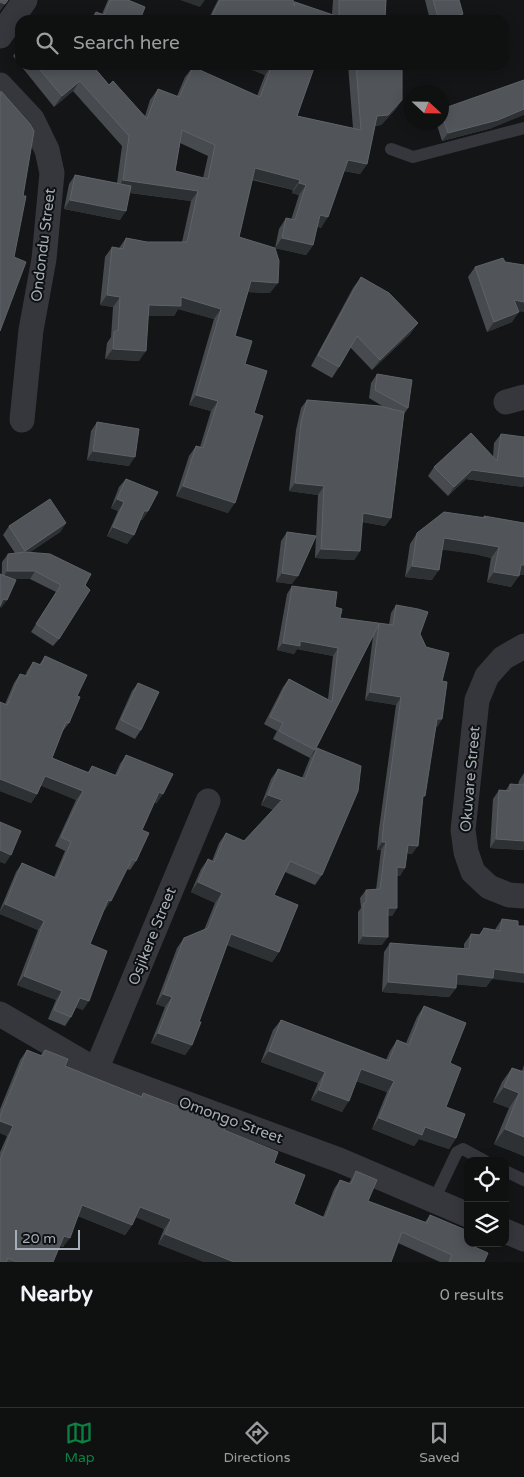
<!DOCTYPE html>
<html lang="en">
<head>
<meta charset="utf-8">
<style>
	:root { --surface:#0f1010; --page:#181919; --text:#f1f3f6; --muted:#9b9d9f; --line:#2f3030; --accent:#0b8043 }
	body { margin:0; font-family:"Varela Round",sans-serif; background:var(--page); color:var(--text) }
	.controls { position:absolute; right:15px; bottom:15px; display:grid; overflow:hidden; border-radius:10px; box-shadow:0 2px 12px #0003 }
	.controls button { width:45px; height:45px; display:grid; place-items:center; padding:0; border:0; border-bottom:1px solid var(--line); background:var(--surface); color:var(--text); font:25px sans-serif }
	.compass { position:absolute; left:404px; top:85px; width:45px; height:45px; border-radius:50%; background:var(--surface); box-shadow:0 2px 12px #0003; rotate:112deg }
	.scale { position:absolute; left:15px; bottom:12px; width:65px; box-sizing:border-box; padding-left:5px; border:2px solid #a5aeb8; border-top:0; font-size:14px; line-height:18px; white-space:nowrap; color:#a5aeb8; -webkit-text-stroke:4px #0f1011; paint-order:stroke }
	.list { margin:0; padding:0; list-style:none }
	h2 { display:flex; justify-content:space-between; align-items:center; height:65px; margin:0; padding:0 20px; font-size:21px }
	h2 small { font-size:16px; font-weight:400; color:var(--muted) }
	.icon { flex:none; width:28px; height:28px; fill:none; stroke:currentColor; stroke-width:2; stroke-linecap:round; stroke-linejoin:round }
	.map { position:relative; flex:none; width:524px; height:1262px; overflow:hidden }
	.search { position:absolute; background:var(--surface); box-shadow:0 2px 12px #0003; left:15px; right:15px; top:15px; height:55px; display:flex; align-items:center; gap:12px; box-sizing:border-box; padding:0 18px; border-radius:15px; color:var(--muted); font-size:19px }
	.sheet { height:145px; background:var(--surface) }
	nav { display:flex; justify-content:space-around; align-items:center; box-sizing:border-box; height:70px; border-top:1px solid var(--line); background:var(--surface); font-size:14px; color:var(--muted) }
	nav a { display:grid; justify-items:center; gap:2px }
	nav .on { color:var(--accent) }
	.map>svg:first-child { display:block }
	.lines { fill:none; stroke-linecap:round; stroke-linejoin:round }
	.service { stroke:#35373c; stroke-width:12 }
	.minor { stroke:#35373c; stroke-width:25 }
	.wall { fill:#474a4f; fill-rule:evenodd }
	.shaded-wall { fill:#2e3133 }
	.building { fill:#51555a; stroke:#5e6369; fill-rule:evenodd }
	.labels { text-anchor:middle; stroke-width:4; stroke-linejoin:round; paint-order:stroke }
	.street-label { font-size:15px; fill:#a5aeb8; stroke:#0f1011 }
</style>
</head>
<body>
<div class="map">
<svg width="524" height="1262" viewBox="0 0 524 1262">
	<rect width="100%" height="100%" fill="#141516"/>
	<g class="lines">
		<g class="service">
			<path d="M391,149L413,157L524,128"/>
			<path d="M505,1171L524,1180"/>
			<path d="M434,1200L457,1152L463,1149L485,1161"/>
		</g>
		<g class="minor">
			<path d="M0,36L25,0"/>
			<path d="M0,85L32,119L47,150L52,173L44,259L31,330L22,420"/>
			<path d="M506,402L524,397"/>
			<path d="M524,646L503,658L487,676L477,700L463,830L466,852L473,872L489,887L509,895L524,896"/>
			<path d="M0,1014L96,1070L339,1160L468,1215"/>
			<path d="M96,1070L208,801"/>
			<path d="M505,1231L524,1239"/>
		</g>
	</g>
	<g class="wall">
		<path d="M108,0H128L140,20H90L96,12L102,14Z"/>
		<path d="M218,0H290L294,4L295,2L332,15L333,0H386L385,20H208Z"/>
		<path d="M425,0H459L463,14L459,20H430Z"/>
		<path d="M20,46V65H92L109,85L145,116L150,100L158,89L177,96L185,77L193,67L257,96L265,75L240,65H315L297,116L353,128L348,65H402V100L395,110L381,125L375,126L367,164L360,174L344,171L321,228L317,226L313,245L306,255L275,248L270,293L248,292L235,336L245,364L254,413L228,513L176,496L189,456L196,446L200,447L211,411L189,405L214,319L178,309L174,316H148L139,361L105,359L107,343L111,337L113,307L100,305L105,257L112,247L119,248L126,238L147,242H182L191,201L130,193L120,220L64,209L69,184L75,175L117,183L122,146L73,91L54,107L13,56ZM180,143L208,156L203,178L175,171ZM252,180L293,190L292,193L299,195L291,220L286,218L279,229L275,248L239,237Z"/>
		<path d="M442,109L492,128L442,141L436,122H442Z"/>
		<path d="M505,262L518,311L512,322L487,332L468,277L475,267Z"/>
		<path d="M361,277L418,323L410,334L372,370L350,347L339,367L332,378L311,366L353,288Z"/>
		<path d="M377,374L408,408L404,414L391,518L385,526L362,522L360,551L354,560L315,558L318,495L289,491L296,430L301,408L307,400L384,407L369,398L371,383Z"/>
		<path d="M97,422L129,466L87,460L91,431Z"/>
		<path d="M501,434L523,487L466,479L448,496L428,476L434,467L493,457L494,443Z"/>
		<path d="M126,479L148,511L142,520H140L127,544L107,536L118,511L111,508L119,487Z"/>
		<path d="M484,516L519,575L511,587L487,582L491,558L475,554L442,549L432,580L405,577L410,544L417,533L483,517Z"/>
		<path d="M66,523L60,532L30,552L91,574L59,639L53,646L31,632L56,592L30,579H13L1,608L2,562L8,554L15,553L3,535L9,526Z"/>
		<path d="M287,532L292,584L276,582L281,541Z"/>
		<path d="M292,586L335,607L340,618L389,625L391,613L396,605L420,634L442,681V719L437,727H436L412,854L407,853L400,876H397V908L392,916H388L382,945L358,944V912L361,908L360,898L366,890H376L381,850H377L379,829L396,705L365,700L373,636L315,750L310,758L273,739L277,731L264,724L283,687L289,679L328,699L333,656L297,649L294,654L277,650L287,594Z"/>
		<path d="M45,656L77,696L69,723L62,732L52,758L88,772L92,766L115,775L120,764L126,755L157,803L154,802L142,830L136,861L130,870L127,869L104,910L90,944L83,1010L76,1007L71,1017L65,1026L48,1019L56,1000L17,985L38,930L0,914V910L16,872L22,863L54,877L65,851L55,846L76,800L41,785L37,794L31,803L0,791V702L5,704L14,683L20,674L25,676L27,671L33,662L39,665Z"/>
		<path d="M138,683L141,730L135,739L115,729L132,691Z"/>
		<path d="M317,748L322,875L315,885L285,872L274,895L279,952L272,962L227,945L199,1022L192,1045L185,1055L151,1043L165,1007L156,1004L177,948L184,938L204,930L215,903L191,892L201,869L208,859L212,861L219,843L226,833L244,841L274,810L261,805L271,779L278,769L302,778L310,758Z"/>
		<path d="M524,773V850L490,848L493,799L499,790H506L510,784L518,785L519,781Z"/>
		<path d="M502,919L492,979L486,987L456,984V988L449,997L382,992L384,952L390,943L464,949V944L471,934L479,935L484,928L495,930L496,928Z"/>
		<path d="M424,1006L450,1063L446,1107L456,1138L449,1149L419,1139L414,1146L372,1129L387,1092L356,1081L342,1112L311,1100L318,1083L261,1062L273,1030L281,1020L386,1060L390,1051L397,1040L406,1043L417,1017Z"/>
		<path d="M27,1050L40,1056L45,1050L65,1066L141,1096L143,1093L187,1110L188,1108L224,1130L274,1163L294,1204L323,1217L334,1189L340,1180L349,1183L356,1171L368,1201L425,1222L430,1215L468,1244L484,1262H440L398,1243L391,1262H204L158,1244L164,1229L136,1217L132,1225L125,1235L78,1216L63,1247L60,1246L53,1262H0V1152L7,1136L0,1133V1109L20,1060Z"/>
		<path d="M524,1065V1156L494,1144L509,1108L493,1102L502,1082L512,1068L522,1071Z"/>
	</g>
	<g class="shaded-wall">
		<path d="M8,0L0,11V2Z"/>
		<path d="M180,0H205L200,7Z"/>
		<path d="M463,14L459,20H443Z"/>
		<path d="M240,65H272L265,75Z"/>
		<path d="M80,81L73,91L54,107L62,96Z"/>
		<path d="M402,100L395,110L381,125L370,126L377,116Z"/>
		<path d="M524,109V115L492,128L442,141L448,133Z"/>
		<path d="M348,160L367,164L360,174L340,170Z"/>
		<path d="M255,168L300,180L293,190L248,178Z"/>
		<path d="M123,180L198,191L191,201L116,191Z"/>
		<path d="M299,183L306,185L299,195L292,193Z"/>
		<path d="M70,200L126,211L120,220L64,209Z"/>
		<path d="M320,215L328,217L321,228L312,225Z"/>
		<path d="M282,238L313,245L306,255L275,248Z"/>
		<path d="M251,281L278,283L270,293L244,292Z"/>
		<path d="M107,295L120,297L113,307L100,305Z"/>
		<path d="M181,297L221,309L214,319L178,309L174,316H142L149,305Z"/>
		<path d="M514,300L524,302V312L507,310Z"/>
		<path d="M519,312L512,322L487,332L494,322Z"/>
		<path d="M418,323L410,334L372,370L380,360Z"/>
		<path d="M113,349L146,351L139,361L105,359Z"/>
		<path d="M196,395L218,401L211,411L189,405Z"/>
		<path d="M93,451L135,457L129,466L87,460Z"/>
		<path d="M472,470L524,477V485L523,487L466,479L448,496L454,487Z"/>
		<path d="M295,483L324,486L318,495L289,491Z"/>
		<path d="M183,486L235,503L228,513L176,496Z"/>
		<path d="M117,499L124,502L118,511L111,508Z"/>
		<path d="M144,511H148L142,520H138Z"/>
		<path d="M363,513L391,518L385,526L357,521Z"/>
		<path d="M66,523L60,532L19,560L25,551Z"/>
		<path d="M113,527L134,535L127,544L107,536Z"/>
		<path d="M444,538L482,544L499,547L491,558L475,554L436,549Z"/>
		<path d="M321,549L360,551L354,560L315,558Z"/>
		<path d="M521,565H524V575H513Z"/>
		<path d="M412,566L439,570L432,580L405,577Z"/>
		<path d="M7,571H35L30,579H2Z"/>
		<path d="M494,572L519,576L511,587L487,582Z"/>
		<path d="M282,573L298,576L292,584L276,582Z"/>
		<path d="M3,599L7,600L1,608L0,607V603Z"/>
		<path d="M300,641L338,648L333,656L297,649L294,654L277,650L283,643Z"/>
		<path d="M370,692L401,697L396,705L365,700Z"/>
		<path d="M437,719H442L437,727H432Z"/>
		<path d="M45,776L83,791L76,800L39,785Z"/>
		<path d="M0,779L37,794L31,803L0,791Z"/>
		<path d="M159,792L163,794L157,803L152,801Z"/>
		<path d="M268,795L282,800L275,810L261,805Z"/>
		<path d="M496,839L524,841V850L490,848Z"/>
		<path d="M382,842H386L381,850H377Z"/>
		<path d="M408,845L418,846L412,854L402,853Z"/>
		<path d="M0,850L11,855L5,864L0,862Z"/>
		<path d="M397,867L405,868L400,876L392,875Z"/>
		<path d="M198,882L222,893L215,903L191,892Z"/>
		<path d="M108,900L111,901L105,910L102,909Z"/>
		<path d="M5,904L44,921L38,930L0,914V911Z"/>
		<path d="M388,908H397L392,916H383Z"/>
		<path d="M231,934L279,952L272,962L224,944Z"/>
		<path d="M363,936L388,937L382,945L358,944Z"/>
		<path d="M494,969L524,973V983L492,979L486,987L450,984L457,974Z"/>
		<path d="M24,976L62,991L56,1000L17,985Z"/>
		<path d="M388,982L456,988L449,997L382,992Z"/>
		<path d="M163,994L172,997L165,1007L156,1004Z"/>
		<path d="M80,998L89,1001L83,1010L74,1007Z"/>
		<path d="M158,1033L192,1045L185,1055L151,1043Z"/>
		<path d="M269,1051L325,1072L318,1083L261,1062Z"/>
		<path d="M361,1069L394,1081L387,1092L353,1080Z"/>
		<path d="M504,1087L519,1093L509,1108L493,1102Z"/>
		<path d="M319,1090L349,1101L342,1112L311,1100Z"/>
		<path d="M379,1118L425,1127L456,1138L449,1149L419,1139L414,1146L372,1129Z"/>
		<path d="M0,1121L13,1126L7,1136L0,1133Z"/>
		<path d="M505,1129L524,1137V1156L494,1144Z"/>
		<path d="M82,1205L132,1225L125,1235L76,1215Z"/>
		<path d="M140,1207L171,1219L164,1229L133,1216Z"/>
		<path d="M165,1234L234,1262H204L158,1244Z"/>
		<path d="M64,1236L70,1238L63,1247L58,1245Z"/>
	</g>
	<g class="building">
		<path d="M0,0H8L5,4L0,2Z"/>
		<path d="M110,0H128L145,7L140,20H92L96,12L104,15Z"/>
		<path d="M220,0H290L294,1V6L295,2L339,17V0H386L385,20H211L214,11Z"/>
		<path d="M433,0H459L463,14L443,20H439Z"/>
		<path d="M36,65H92L109,85L113,81L147,119L158,89L179,97L193,67L260,97L272,65H315L297,116L361,130L356,65H402V100L388,115L377,116L367,164L348,160L328,217L320,215L313,245L282,238L286,218L295,220L306,185L299,183L300,180L255,168L239,237L275,248L279,261L278,283L251,281L235,336L252,341L245,364L267,371L254,413L263,416L235,503L183,486L196,446L203,448L218,401L196,395L221,309L181,297V306L149,305L146,351L113,349L114,332L118,330L120,297L107,295L112,247L123,249L126,238L147,242H187L198,191L123,180L129,136L80,81L62,96ZM182,130L215,145L208,179L175,171Z"/>
		<path d="M524,80V109L498,120L448,133L442,115V109Z"/>
		<path d="M1,91L30,124L34,131L23,196H26L14,257L26,262L0,331V98Z"/>
		<path d="M75,175L131,186L126,211L70,200Z"/>
		<path d="M503,258L505,262L524,265V302L514,300L519,312L494,322L475,267Z"/>
		<path d="M361,277L389,293L418,323L380,360L357,336L339,367L318,355Z"/>
		<path d="M377,374L412,380L408,408L375,390Z"/>
		<path d="M307,400L380,406L404,412L391,518L363,513L360,551L321,549L324,486L295,483L301,422Z"/>
		<path d="M97,422L139,429L135,457L93,451Z"/>
		<path d="M471,433L497,461L501,434L524,437V477L472,470L454,487L434,467Z"/>
		<path d="M126,479L158,492L148,511H144L134,535L113,527L124,502L117,499Z"/>
		<path d="M50,499L66,523L25,551L9,526Z"/>
		<path d="M444,512L486,518L484,516L524,523V565H521L519,576L494,572L499,547L482,544L444,538L439,570L412,566L417,533Z"/>
		<path d="M287,532L316,536L298,576L282,573Z"/>
		<path d="M25,552L50,554L91,574L85,585L90,590L59,639L36,624L61,585L35,571H7L8,554Z"/>
		<path d="M0,574L16,580L7,600L3,599L0,606Z"/>
		<path d="M292,586L337,592L335,607L342,609L340,618L393,625L396,605L418,609L428,612L420,634L426,647L449,653L442,681L447,682L442,719H437L425,796H423L418,846L408,845L405,868L397,867V908H388V937L363,936V904L366,902V890L380,889L386,842H382L384,821L401,697L370,692L379,624L315,750L279,731L283,723L270,717L289,679L332,702L338,648L300,641V646L283,643Z"/>
		<path d="M45,656L87,675L77,696L80,697L69,723L66,722L52,758L89,773L92,766L117,776L126,755L173,774L163,794L159,792L142,830L149,833L136,861L132,859L111,901L108,900L90,944L107,951L89,1001L80,998L71,1017L54,1010L62,991L24,976L44,921L5,904L22,863L56,878L71,842L61,837L83,791L45,776L37,794L0,779V702L7,705L20,674L27,676L33,662L41,665Z"/>
		<path d="M138,683L159,692L141,730L121,720Z"/>
		<path d="M317,748L361,766L358,791L322,875L290,861L274,895L298,905L279,952L231,934L199,1022H201L192,1045L158,1033L172,997L163,994L184,938L208,928L222,893L198,882L208,859L214,862L226,833L244,841L282,800L268,795L278,769L305,779Z"/>
		<path d="M524,783V841L496,839L499,790L510,791V784L524,785Z"/>
		<path d="M0,822L21,831L11,855L0,850Z"/>
		<path d="M502,919L518,921V926H524V973L494,969L493,978L457,974L456,988L388,982L390,943L469,949L471,934L480,935L484,928L500,931Z"/>
		<path d="M424,1006L466,1023L450,1063L461,1068L446,1107L465,1114L456,1138L425,1127L422,1135L379,1118L394,1081L361,1069L349,1101L319,1090L325,1072L269,1051L281,1020L389,1061L397,1040L409,1045Z"/>
		<path d="M27,1050L42,1056L45,1050L68,1059L65,1066L142,1097L143,1093L188,1110V1108L227,1124L224,1130L278,1152L274,1163L305,1175L294,1204L325,1218L340,1180L351,1184L356,1171L377,1180L368,1201L427,1223L430,1215L468,1231V1244L488,1253L484,1262H449L452,1255L402,1232L391,1262H234L165,1234L171,1219L140,1207L132,1225L82,1205L70,1238L64,1236L53,1262H17L8,1258L6,1262H0V1160L13,1126L0,1121V1116Z"/>
		<path d="M512,1068L524,1072V1137L505,1129L519,1093L504,1087Z"/>
	</g>
	<g class="labels">
		<g class="street-label">
			<text transform="translate(43 245) rotate(-83)" y="5">Ondondu Street</text>
			<text transform="translate(470 779) rotate(-85)" y="5">Okuvare Street</text>
			<text transform="translate(152 936) rotate(-68)" y="5">Osjikere Street</text>
			<text transform="translate(231 1120) rotate(20)" y="5">Omongo Street</text>
		</g>
	</g>
</svg>
<div class="controls">
<button><svg class="icon" aria-label="locate" viewBox="0 0 24 24"><circle cx="12" cy="12" r="6"/><path d="M12 2v4M12 18v4M2 12h4M18 12h4"/></svg></button>
<button><svg class="icon" aria-label="layers" viewBox="0 0 24 24"><path d="M12 4l9 5-9 5-9-5zM3 14l9 5 9-5"/></svg></button>
</div>
<svg class="compass" viewBox="-18 -18 36 36"><path d="M0-13l5 13h-10z" fill="#e53935"/><path d="M0 13l5-13h-10z" fill="#9b9d9f"/></svg>
<div class="scale">20 m</div>
<div class="search"><svg class="icon" aria-label="search" viewBox="0 0 24 24"><circle cx="10" cy="10" r="6"/><path d="M15 15l6 6"/></svg>Search here</div>
</div>
<section class="sheet">
<h2>Nearby<small>0 results</small></h2>
<ul class="list">
</ul>
</section>
<nav>
<a class="on"><svg class="icon" aria-label="map" viewBox="0 0 24 24"><path d="M3 6l6-2 6 2 6-2v14l-6 2-6-2-6 2zM9 4v14M15 6v14"/></svg>Map</a>
<a><svg class="icon" aria-label="directions" viewBox="0 0 24 24"><path d="M12 3l9 9-9 9-9-9zM9 14v-3h6M13 9l2 2-2 2"/></svg>Directions</a>
<a><svg class="icon" aria-label="saved" viewBox="0 0 24 24"><path d="M7 4h10v16l-5-4-5 4z"/></svg>Saved</a>
</nav>
</body>
</html>
